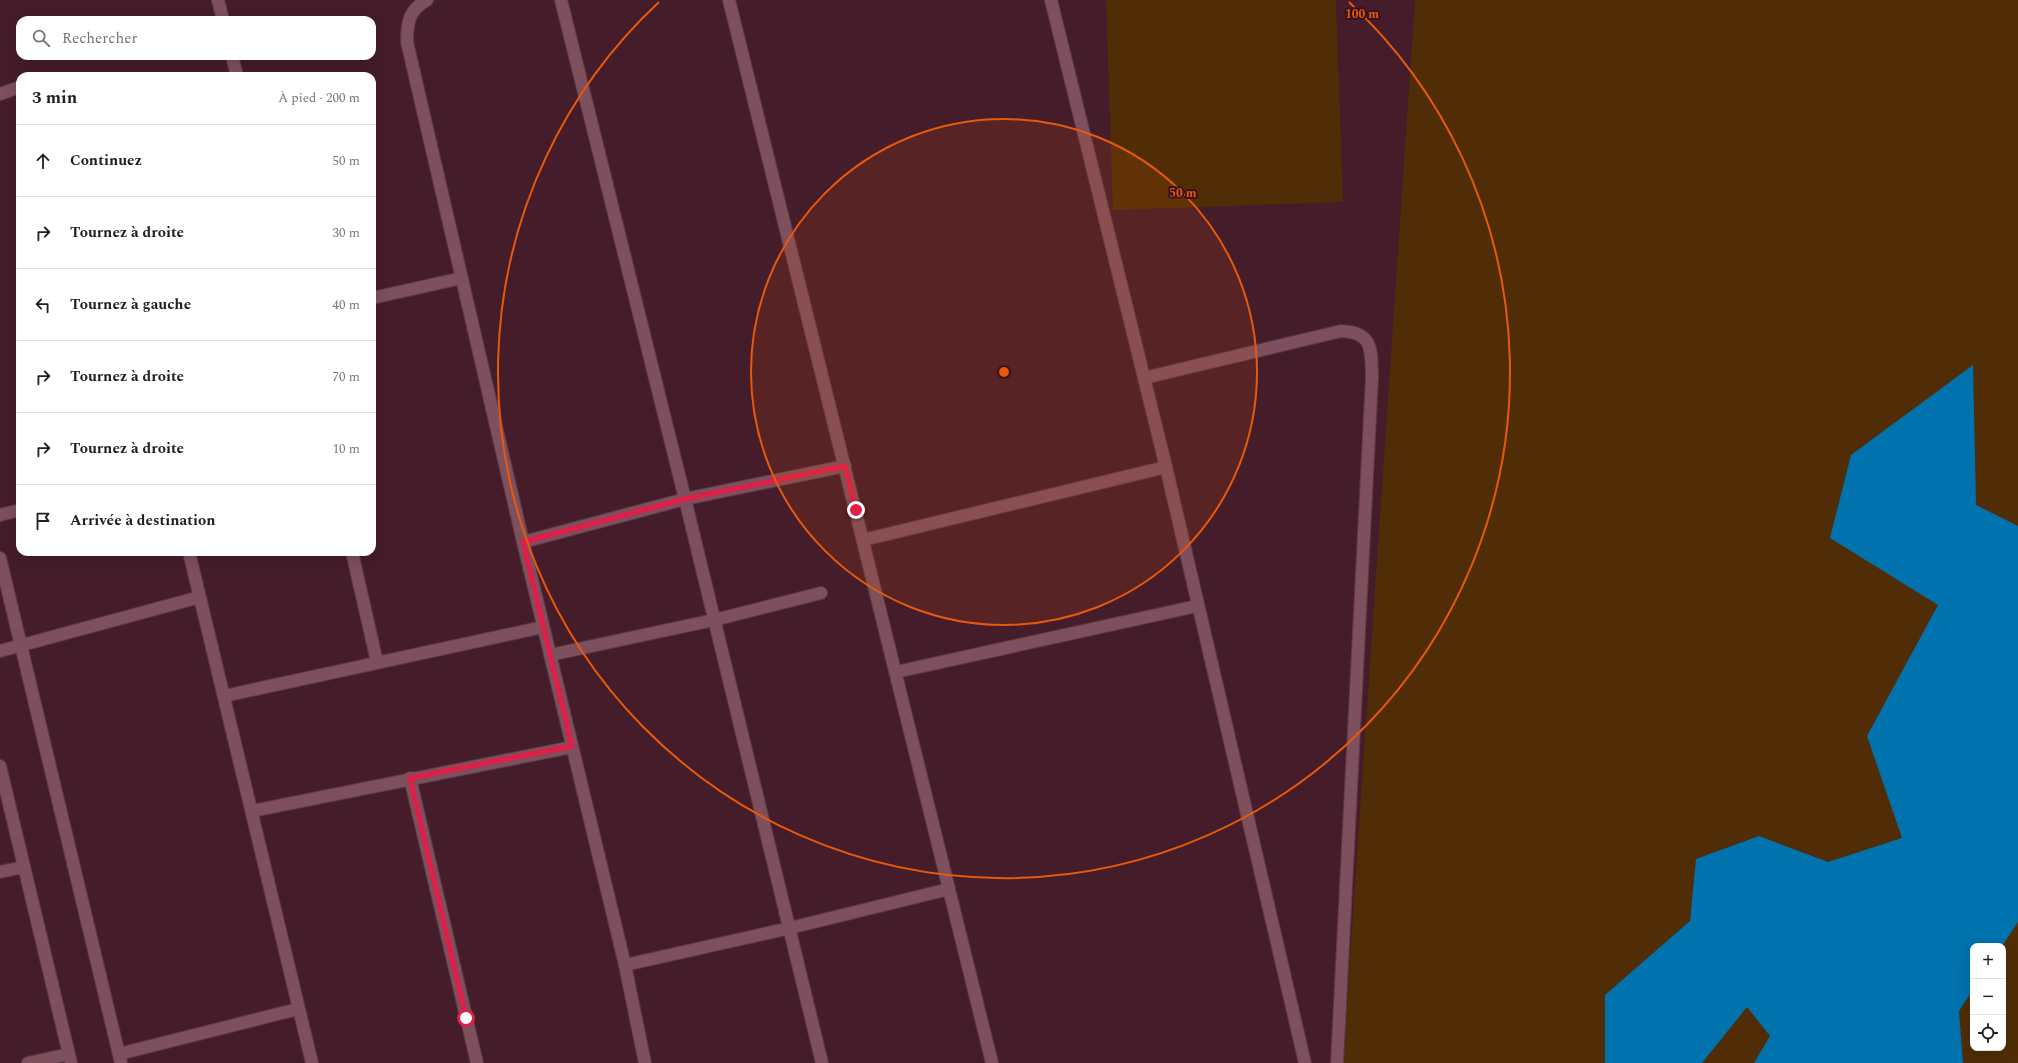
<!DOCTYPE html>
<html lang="fr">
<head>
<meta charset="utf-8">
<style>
	:root { --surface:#fff; --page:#f6f6f6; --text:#202124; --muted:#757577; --line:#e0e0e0 }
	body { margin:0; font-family:Spectral,serif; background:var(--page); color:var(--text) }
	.controls { position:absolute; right:12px; bottom:12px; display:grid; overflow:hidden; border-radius:8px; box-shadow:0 4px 16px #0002 }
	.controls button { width:36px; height:36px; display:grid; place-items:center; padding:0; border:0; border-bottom:1px solid var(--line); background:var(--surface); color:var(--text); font:20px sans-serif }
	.stop { position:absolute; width:12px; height:12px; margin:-9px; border:3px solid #e11d48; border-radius:50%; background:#fff }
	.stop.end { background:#e11d48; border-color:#fff; box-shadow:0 1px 4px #0008 }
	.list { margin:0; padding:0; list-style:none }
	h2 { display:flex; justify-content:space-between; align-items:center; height:52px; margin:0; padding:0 16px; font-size:17px }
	h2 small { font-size:13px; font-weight:400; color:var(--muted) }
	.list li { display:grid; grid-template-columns:26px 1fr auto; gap:12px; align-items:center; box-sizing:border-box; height:72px; padding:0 16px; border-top:1px solid var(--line) }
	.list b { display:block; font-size:15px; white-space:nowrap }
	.list em { font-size:13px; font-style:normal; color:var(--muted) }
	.icon { flex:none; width:22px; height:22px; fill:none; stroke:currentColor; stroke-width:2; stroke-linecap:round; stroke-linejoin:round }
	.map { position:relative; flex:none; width:2018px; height:1063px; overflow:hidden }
	.search { position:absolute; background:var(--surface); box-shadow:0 4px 16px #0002; left:16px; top:16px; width:360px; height:44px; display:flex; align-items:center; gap:10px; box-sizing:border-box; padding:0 14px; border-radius:12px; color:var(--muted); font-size:15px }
	.panel { position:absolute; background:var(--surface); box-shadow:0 4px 16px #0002; left:16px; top:72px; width:360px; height:484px; border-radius:12px }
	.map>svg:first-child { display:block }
	.green { fill:#502d07; fill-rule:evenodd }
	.water { fill:#0072ad }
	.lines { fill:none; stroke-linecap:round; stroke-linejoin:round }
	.minor-casing { stroke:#5c3945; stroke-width:14 }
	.minor { stroke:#7e4f5c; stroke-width:12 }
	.route { stroke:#e11d48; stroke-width:5 }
	.ring { fill:none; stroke:#e8590c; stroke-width:2 }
	.centre { fill:#e8590c; stroke:#3a121f; stroke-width:2 }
	.ring-label { font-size:12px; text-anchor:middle; font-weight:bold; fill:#e8590c; stroke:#3a121f; stroke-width:4; stroke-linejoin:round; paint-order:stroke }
</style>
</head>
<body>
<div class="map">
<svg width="2018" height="1063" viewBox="0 0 2018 1063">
	<rect width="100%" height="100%" fill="#451c29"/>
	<g class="green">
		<path d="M1106,0H1336L1343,202L1113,210Z"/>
		<path d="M1415,0H2018V1063H1343ZM1973,946H2003V1048H1973Z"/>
	</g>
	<path class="water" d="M1973,365L1976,505L2018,526V922L2002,946H1973V990L1959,1011L1963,1063H1754L1770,1036L1747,1007L1702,1063H1605V995L1690,921L1696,859L1759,836L1828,862L1902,838L1867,736L1938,605L1830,538L1851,455Z"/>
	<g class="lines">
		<defs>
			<g id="minor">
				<path d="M218,0L223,20"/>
				<path d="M427,0C409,10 407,22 407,42L523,542L625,965L645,1063"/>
				<path d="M561,0L685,499L822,1063"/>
				<path d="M729,0L992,1063"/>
				<path d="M1051,0L1166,467L1305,1063"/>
				<path d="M232,56L237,76"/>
				<path d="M0,94L20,87"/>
				<path d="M372,298L462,278"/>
				<path d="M1144,378L1341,331C1374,332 1371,351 1372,377L1337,1063"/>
				<path d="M0,515L20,510"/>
				<path d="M863,540L1166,467"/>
				<path d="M523,542L685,499L845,466"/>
				<path d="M189,552L312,1063"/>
				<path d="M352,552L377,662"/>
				<path d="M0,558L121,1063"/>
				<path d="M0,651L200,597"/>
				<path d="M550,655L714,620L821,593"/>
				<path d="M896,672L1197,606"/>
				<path d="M224,696L543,627"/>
				<path d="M0,766L71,1063"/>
				<path d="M410,778L477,1063"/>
				<path d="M252,811L572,747"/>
				<path d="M0,872L24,867"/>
				<path d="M625,965L790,928L949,889"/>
				<path d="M119,1054L298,1009"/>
				<path d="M28,1063L69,1054"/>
			</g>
		</defs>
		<use href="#minor" class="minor-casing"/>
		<use href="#minor" class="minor"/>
	</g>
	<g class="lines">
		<path class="route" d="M466,1018L410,778L572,746L523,542L685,499L845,466L856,510"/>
	</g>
	<circle cx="1004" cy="372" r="253" fill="#e8590c" fill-opacity=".12"/>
	<g class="ring">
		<circle cx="1004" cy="372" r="253"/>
		<path d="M1349 2A506 506 0 1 1 659 2"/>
	</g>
	<circle cx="1004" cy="372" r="6" class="centre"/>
	<g class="ring-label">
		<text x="1362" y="18">100 m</text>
		<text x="1183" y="197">50 m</text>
	</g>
</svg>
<div class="controls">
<button>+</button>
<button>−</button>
<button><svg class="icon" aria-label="locate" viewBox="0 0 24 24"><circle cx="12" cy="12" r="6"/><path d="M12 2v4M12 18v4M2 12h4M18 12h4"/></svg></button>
</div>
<div class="stop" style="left:466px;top:1018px"></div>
<div class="stop end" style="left:856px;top:510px"></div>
<div class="search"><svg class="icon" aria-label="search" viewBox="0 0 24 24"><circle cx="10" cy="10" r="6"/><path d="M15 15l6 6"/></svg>Rechercher</div>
<section class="panel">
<h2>3 min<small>À pied · 200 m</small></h2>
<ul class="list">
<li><svg class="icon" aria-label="ahead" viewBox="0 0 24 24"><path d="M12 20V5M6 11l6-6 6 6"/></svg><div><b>Continuez</b></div><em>50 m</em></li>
<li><svg class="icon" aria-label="right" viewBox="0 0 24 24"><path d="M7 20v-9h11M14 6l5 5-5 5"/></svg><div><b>Tournez à droite</b></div><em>30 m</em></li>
<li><svg class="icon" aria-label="left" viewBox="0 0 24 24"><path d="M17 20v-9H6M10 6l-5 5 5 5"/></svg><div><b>Tournez à gauche</b></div><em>40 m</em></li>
<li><svg class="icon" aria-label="right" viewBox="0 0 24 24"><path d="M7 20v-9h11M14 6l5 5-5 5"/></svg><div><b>Tournez à droite</b></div><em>70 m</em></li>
<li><svg class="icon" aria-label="right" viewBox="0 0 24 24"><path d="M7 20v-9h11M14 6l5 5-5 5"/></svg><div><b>Tournez à droite</b></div><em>10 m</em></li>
<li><svg class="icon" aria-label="arrive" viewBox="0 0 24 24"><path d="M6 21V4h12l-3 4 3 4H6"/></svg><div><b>Arrivée à destination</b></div></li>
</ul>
</section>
</div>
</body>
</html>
